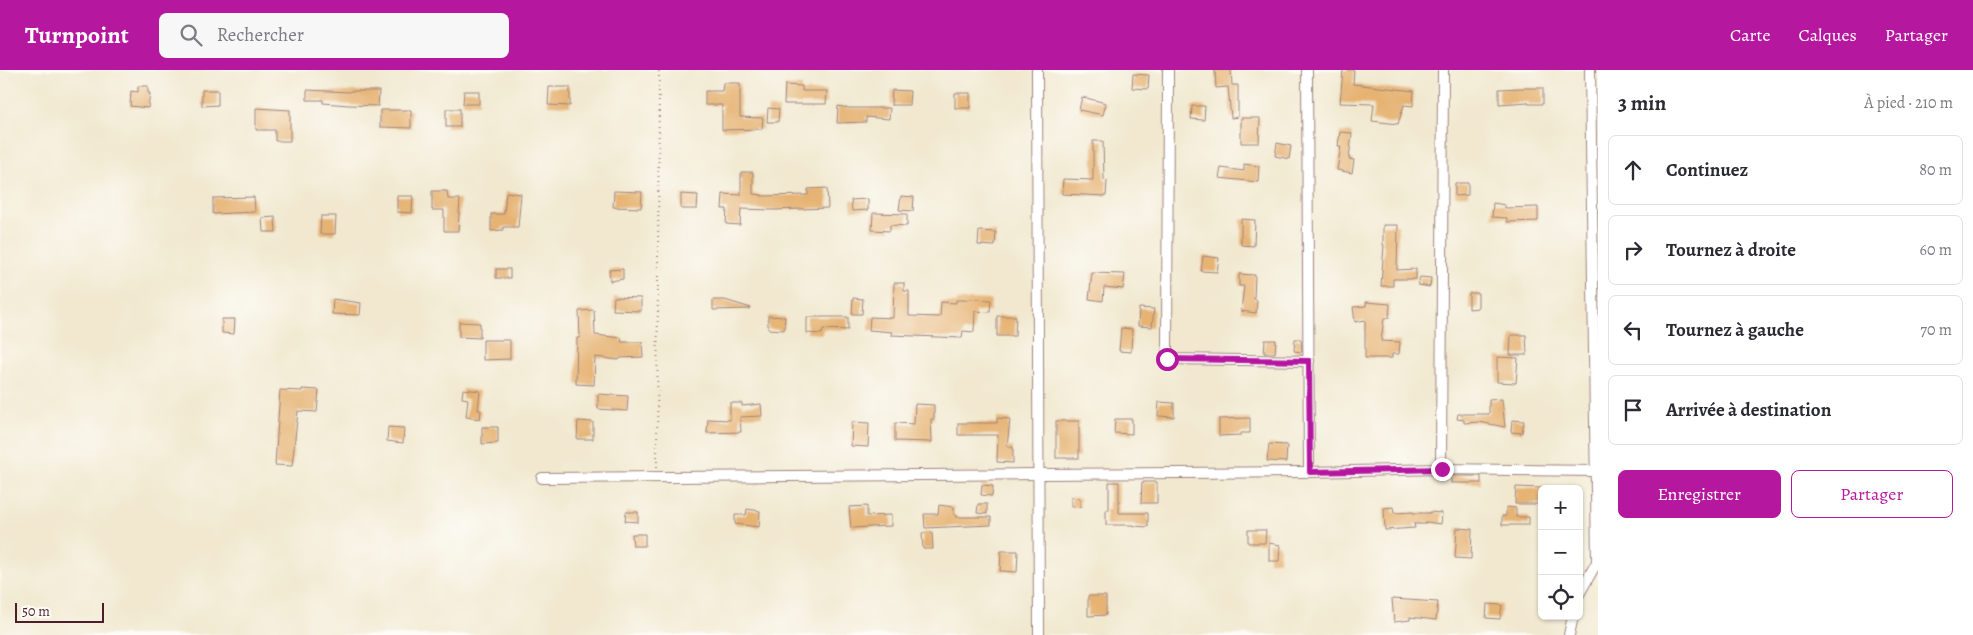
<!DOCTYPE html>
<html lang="fr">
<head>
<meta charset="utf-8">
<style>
	:root { --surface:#fff; --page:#f7f7f7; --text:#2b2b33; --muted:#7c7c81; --line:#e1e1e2; --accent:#b5179e }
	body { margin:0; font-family:Alegreya,serif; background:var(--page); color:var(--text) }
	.controls { position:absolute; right:15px; bottom:15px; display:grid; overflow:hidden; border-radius:8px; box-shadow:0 1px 4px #0004 }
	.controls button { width:45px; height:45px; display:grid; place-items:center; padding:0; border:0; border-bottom:1px solid var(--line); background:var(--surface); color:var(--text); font:25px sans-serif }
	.scale { position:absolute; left:15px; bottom:12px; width:89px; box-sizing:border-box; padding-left:5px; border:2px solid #4a1f2b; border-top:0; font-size:14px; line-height:18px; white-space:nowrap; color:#4a1f2b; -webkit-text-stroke:4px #fdfcf7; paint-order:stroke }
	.stop { position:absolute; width:15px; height:15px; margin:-11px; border:4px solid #b5179e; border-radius:50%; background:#fff }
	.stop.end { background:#b5179e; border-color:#fff; box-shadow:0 1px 5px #0008 }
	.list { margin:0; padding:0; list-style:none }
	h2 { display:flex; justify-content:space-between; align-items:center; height:65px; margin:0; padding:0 20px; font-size:21px }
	h2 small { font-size:16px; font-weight:400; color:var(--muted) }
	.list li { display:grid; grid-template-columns:32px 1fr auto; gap:15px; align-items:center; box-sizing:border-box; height:70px; margin:0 10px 10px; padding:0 10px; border:1px solid var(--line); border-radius:8px }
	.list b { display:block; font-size:19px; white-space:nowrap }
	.list em { font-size:16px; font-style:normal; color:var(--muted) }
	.actions { display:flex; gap:10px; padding:15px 20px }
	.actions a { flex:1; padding:11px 0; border:1px solid var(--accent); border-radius:8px; text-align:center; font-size:18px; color:var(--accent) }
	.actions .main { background:var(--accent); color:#fff }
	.icon { flex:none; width:28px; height:28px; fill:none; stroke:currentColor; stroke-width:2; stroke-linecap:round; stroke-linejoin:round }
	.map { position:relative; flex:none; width:1598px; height:565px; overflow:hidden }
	header { display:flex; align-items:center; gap:30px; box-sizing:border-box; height:70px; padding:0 25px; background:var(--accent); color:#fff }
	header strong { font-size:24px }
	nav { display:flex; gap:28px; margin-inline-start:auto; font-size:18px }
	.search { width:350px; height:45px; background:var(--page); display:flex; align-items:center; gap:12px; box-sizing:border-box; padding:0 18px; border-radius:8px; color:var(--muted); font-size:19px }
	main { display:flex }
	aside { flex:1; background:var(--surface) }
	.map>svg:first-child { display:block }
	.building { fill:#e6b373 }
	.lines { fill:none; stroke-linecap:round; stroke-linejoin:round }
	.street-casing { stroke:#9e847d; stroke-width:12 }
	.path { stroke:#9e847d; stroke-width:2; stroke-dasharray:1 4; stroke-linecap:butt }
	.street { stroke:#fff; stroke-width:10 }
	.route { stroke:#b5179e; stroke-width:6 }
</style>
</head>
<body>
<header>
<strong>Turnpoint</strong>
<div class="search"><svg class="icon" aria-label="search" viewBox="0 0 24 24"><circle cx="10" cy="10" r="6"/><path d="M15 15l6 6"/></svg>Rechercher</div>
<nav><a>Carte</a><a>Calques</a><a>Partager</a></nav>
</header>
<main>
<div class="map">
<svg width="1598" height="565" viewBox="0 0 1598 565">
	<rect width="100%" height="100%" fill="#fdfcf7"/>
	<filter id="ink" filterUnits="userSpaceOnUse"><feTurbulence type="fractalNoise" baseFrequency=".02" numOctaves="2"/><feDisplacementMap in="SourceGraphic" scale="10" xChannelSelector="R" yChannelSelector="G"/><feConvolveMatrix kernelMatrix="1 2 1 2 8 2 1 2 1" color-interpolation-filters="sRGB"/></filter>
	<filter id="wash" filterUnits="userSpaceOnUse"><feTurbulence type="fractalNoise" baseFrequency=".0096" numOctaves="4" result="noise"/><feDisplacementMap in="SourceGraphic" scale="20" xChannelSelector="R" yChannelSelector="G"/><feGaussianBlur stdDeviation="1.12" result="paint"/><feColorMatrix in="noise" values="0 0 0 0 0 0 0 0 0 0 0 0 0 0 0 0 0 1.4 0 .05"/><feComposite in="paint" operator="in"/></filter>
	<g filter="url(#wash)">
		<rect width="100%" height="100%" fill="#f1e8cf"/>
		<g id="blocks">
			<g class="building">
				<path d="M1215,0H1231L1232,15H1238V47L1231,48L1228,17L1216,18Z"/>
				<path d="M1343,0H1354L1353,14L1414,21L1413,36L1404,35L1398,54L1372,51L1374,34L1340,33Z"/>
				<path d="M1133,4L1149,5L1148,19L1132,18Z"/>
				<path d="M723,13H740V47L763,48L762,59L722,60V35H705V21H722Z"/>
				<path d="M785,15L802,16V21H827L826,34H784Z"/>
				<path d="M138,16H148V23H150L148,38L130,36L131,21L138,22Z"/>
				<path d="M549,17H570V36L548,35Z"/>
				<path d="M1521,18H1543V34H1528V32L1499,34V19Z"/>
				<path d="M202,20H218V35L202,36Z"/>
				<path d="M307,20L350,22V21H379L378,36L349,35L323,33V30H307Z"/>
				<path d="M892,20L910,21L909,35H891Z"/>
				<path d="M464,21H479V34H463Z"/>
				<rect x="955" y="23" width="15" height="15"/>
				<path d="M1082,27L1106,33L1103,45L1079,40Z"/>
				<path d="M838,36L848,38H890L889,49L866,47V52L837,53Z"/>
				<path d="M1192,36H1205L1204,50L1191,49Z"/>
				<path d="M256,38L290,40V71H275V60H256Z"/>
				<path d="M768,38L779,39L778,52H767Z"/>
				<rect x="446" y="39" width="14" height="18"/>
				<path d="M380,40H411V58L380,57Z"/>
				<path d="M1241,48H1260L1259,73H1241Z"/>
				<path d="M1340,62L1352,63L1349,89L1354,90L1352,103L1337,100L1341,76H1338Z"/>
				<path d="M1093,71H1103L1104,110L1107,111L1106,126L1062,124L1063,109L1093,110Z"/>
				<path d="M1277,73L1291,76L1289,89L1275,86Z"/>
				<path d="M1244,94L1259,96L1258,112L1219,108L1221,98L1244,101Z"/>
				<path d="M741,102H753V124L762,125L761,126L808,125V119L827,118L828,138L773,140L741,139L740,155L726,154L727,139H722L723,124L741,125Z"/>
				<path d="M1455,113H1468V125L1455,126Z"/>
				<path d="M432,121H447L448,129H460L458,161H444V140H432Z"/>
				<path d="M614,121L642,122L641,138L613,137Z"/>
				<path d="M506,122L521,124L518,157H503V160L491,161V144H504Z"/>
				<path d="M681,124L698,125L697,139H681Z"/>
				<path d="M397,126H413L412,143L397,142Z"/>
				<path d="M901,126L914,127L913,141L899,140Z"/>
				<path d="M254,127L255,142L213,144V128Z"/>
				<path d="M868,129V140L852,141L851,130Z"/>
				<path d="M1493,133L1505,135V138L1538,137V151L1507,152V148L1492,147Z"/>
				<path d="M873,143L907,144V156L890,155V161L872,160Z"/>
				<path d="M321,146H336L335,164H320Z"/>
				<path d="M275,147L276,162H263L262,148Z"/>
				<path d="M1241,149L1255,150L1254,176L1241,175Z"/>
				<path d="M1383,155H1398L1397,200L1416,199V209H1393V216H1381L1384,175H1383Z"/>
				<path d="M979,161L996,162L995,176L978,175Z"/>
				<path d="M1203,186L1219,188L1217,202L1201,201Z"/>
				<rect x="496" y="199" width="14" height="9"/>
				<path d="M623,199V209L610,211L609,200Z"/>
				<path d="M1092,203L1125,204L1123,219L1104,217L1103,231L1089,229Z"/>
				<path d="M1239,204L1255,205L1254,229L1257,230L1256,243L1241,241L1244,216H1239Z"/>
				<path d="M1420,207L1431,208L1430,217L1418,215Z"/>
				<path d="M894,213H904V221H909V246L940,247L941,232L956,233V230H968V229L991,230L990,242L975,241L974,262L963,261L962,268L891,265L892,262L869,260L870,247L893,248Z"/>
				<path d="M1469,223H1478V238L1469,239Z"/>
				<path d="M614,227L641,228V241L613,240Z"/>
				<path d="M853,228L863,229L862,244H852Z"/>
				<path d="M333,229L361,233L360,245L332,244Z"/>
				<path d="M713,230H725L751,238L750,239L713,240Z"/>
				<path d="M1366,232L1390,234L1389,248H1384L1381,271L1400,272L1399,284H1392V288H1365V250L1355,252L1353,237L1366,236Z"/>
				<path d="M1139,238L1154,239L1152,257L1138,256Z"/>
				<path d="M594,240L595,265L622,268L621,272H642L643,287L620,288L619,290L595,287L594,315L576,314L577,268H580L579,241Z"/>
				<path d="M768,246L785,247L784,260L768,259Z"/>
				<path d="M997,246H1016L1015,266H997Z"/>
				<path d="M807,247H848V260L823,259L822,264L807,263Z"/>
				<path d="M222,249H235L234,264L222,263Z"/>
				<path d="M459,252L480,253V268L459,267Z"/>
				<path d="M1121,258L1132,259L1131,282L1119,281Z"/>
				<path d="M1511,265H1526L1527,285H1510Z"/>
				<path d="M1295,269H1301L1302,282L1294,281Z"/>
				<path d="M483,270H510V289L483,290Z"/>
				<path d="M1265,270H1276L1275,283H1264Z"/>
				<path d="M1497,287L1518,288L1516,313L1497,312Z"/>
				<path d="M302,319L319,320L317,342L298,341L292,396L275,395L280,320L302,321Z"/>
				<path d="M463,319L480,321L478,340H481L480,349L466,347L468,329L462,328Z"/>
				<path d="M598,324L628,326L627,341L598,339Z"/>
				<path d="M1502,329L1505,357L1479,352L1464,353V350L1457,349L1458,344H1489V330Z"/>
				<path d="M1159,332L1174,333V347L1158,346Z"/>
				<path d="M730,333H742V336L761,334L762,346L740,347L741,362L707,363L708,349L730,350Z"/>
				<path d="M915,334L934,335V349H931L932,372L895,371V353L914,354Z"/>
				<path d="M997,348L1010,349L1007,377H1013V393L997,392L998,365H958V353H997Z"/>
				<path d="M1250,348V363H1241V365L1219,366V349Z"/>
				<path d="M1115,349H1132V364L1114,363Z"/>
				<path d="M1512,350L1524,351L1522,363L1511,362Z"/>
				<path d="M578,351L593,352V369H577Z"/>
				<rect x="1056" y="351" width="23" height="37"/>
				<path d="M852,352L869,353L868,377L851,376Z"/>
				<path d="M388,357L404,358L403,373L387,371Z"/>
				<path d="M482,357H498V373L482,374Z"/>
				<path d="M1269,374L1287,375L1286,392L1267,391Z"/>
				<rect x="1451" y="406" width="30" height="7"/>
				<path d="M1109,412H1119V443H1148V457L1134,456V455H1106V440H1109Z"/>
				<path d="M1142,412H1157V433H1141Z"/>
				<path d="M982,415L993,416L992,426L981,425Z"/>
				<path d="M1516,417L1542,418V434H1515Z"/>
				<path d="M1071,427L1080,428V437L1071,436Z"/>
				<path d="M978,434H987V444L977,443Z"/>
				<path d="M939,435L954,437V445H956V447H991V455L925,458L924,444H938Z"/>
				<path d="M867,436V446L891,445V456L851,458L849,437Z"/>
				<path d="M1393,437L1394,443L1413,442V443H1430V442L1442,443L1441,454L1426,452V454H1414L1415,458L1385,460L1384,438Z"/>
				<path d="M1506,437L1516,438V447H1529V455H1502V446H1506Z"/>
				<path d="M747,439L760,441L759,457L735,454V445H746Z"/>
				<path d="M626,442H638V452L625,451Z"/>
				<path d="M1457,458L1472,459L1471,489L1455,488Z"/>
				<path d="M1248,460H1266L1265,473H1248Z"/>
				<path d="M932,462L933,479H923L922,463Z"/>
				<path d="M632,464H645V476H633Z"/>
				<path d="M1269,473L1280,475L1279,491H1269Z"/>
				<path d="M1001,481H1018L1017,502L1000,501Z"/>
				<path d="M1088,526H1106V545L1088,546Z"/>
				<path d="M1392,529L1438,532L1436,550L1410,547V550L1394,552Z"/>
				<path d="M1487,534L1502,535L1500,549L1486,548Z"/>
			</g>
		</g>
	</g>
	<g filter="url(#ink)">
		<use href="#blocks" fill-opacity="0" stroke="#9e847d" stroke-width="1"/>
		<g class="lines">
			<defs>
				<g id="street">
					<path d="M1037,0L1039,565"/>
					<path d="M1168,0L1167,289L1309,291"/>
					<path d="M1307,0L1309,402"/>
					<path d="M1441,399L1443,0"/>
					<path d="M542,408L1309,402L1441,399L1595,401"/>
					<path d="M1579,524L1597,492L1590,0"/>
					<path d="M1569,565L1573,546"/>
				</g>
			</defs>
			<use href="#street" class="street-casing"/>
			<path class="path" d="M657,397L659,0"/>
			<use href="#street" class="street"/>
		</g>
	</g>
	<g class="lines" filter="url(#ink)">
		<path class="route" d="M1167,289L1309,291L1310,402L1442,399"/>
	</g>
</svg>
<div class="controls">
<button>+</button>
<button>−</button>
<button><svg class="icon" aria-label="locate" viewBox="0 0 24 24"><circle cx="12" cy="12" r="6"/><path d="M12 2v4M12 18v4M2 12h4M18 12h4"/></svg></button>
</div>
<div class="scale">50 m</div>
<div class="stop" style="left:1167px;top:289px"></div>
<div class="stop end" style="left:1442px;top:399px"></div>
</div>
<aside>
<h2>3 min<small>À pied · 210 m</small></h2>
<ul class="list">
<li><svg class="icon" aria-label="ahead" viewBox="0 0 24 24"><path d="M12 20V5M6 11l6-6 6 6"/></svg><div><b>Continuez</b></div><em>80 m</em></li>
<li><svg class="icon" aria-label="right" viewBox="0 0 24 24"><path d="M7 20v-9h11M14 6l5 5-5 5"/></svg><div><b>Tournez à droite</b></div><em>60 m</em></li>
<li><svg class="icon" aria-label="left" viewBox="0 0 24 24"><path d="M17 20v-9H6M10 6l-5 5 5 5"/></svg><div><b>Tournez à gauche</b></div><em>70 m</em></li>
<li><svg class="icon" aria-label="arrive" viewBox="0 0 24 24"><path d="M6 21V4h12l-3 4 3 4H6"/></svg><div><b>Arrivée à destination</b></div></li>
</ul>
<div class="actions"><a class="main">Enregistrer</a><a>Partager</a></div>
</aside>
</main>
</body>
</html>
